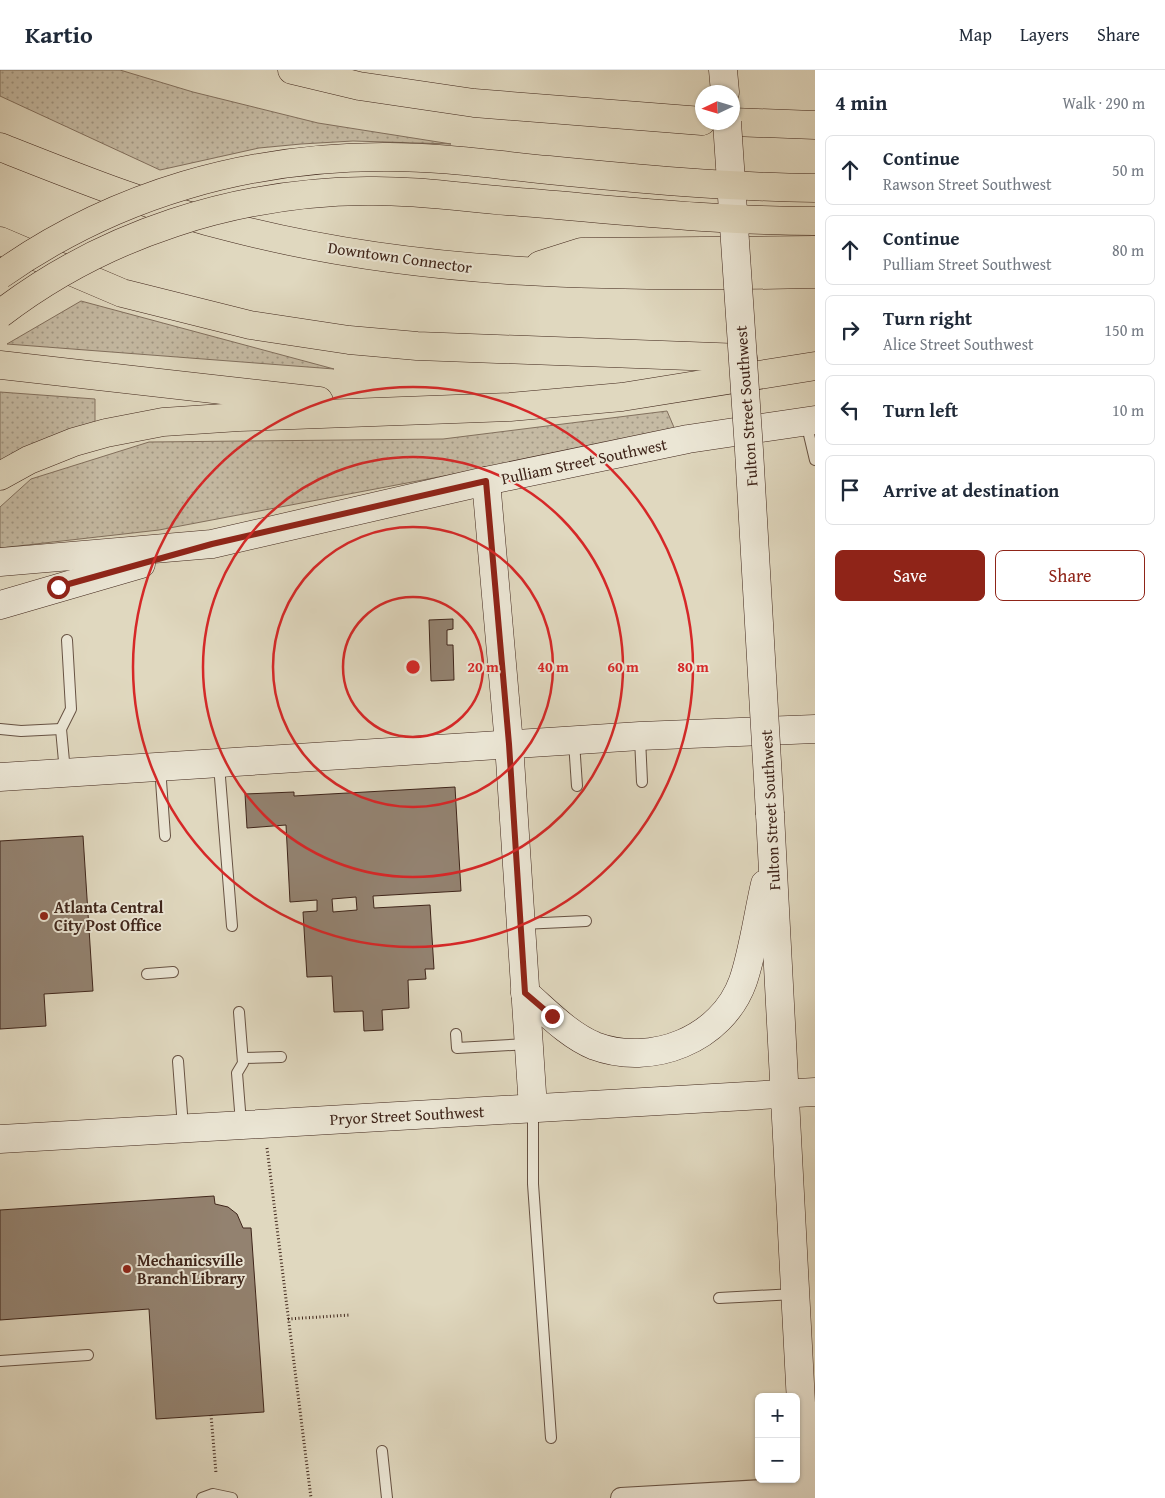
<!DOCTYPE html>
<html lang="en">
<head>
<meta charset="utf-8">
<style>
	:root { --surface:#fff; --page:#f6f6f7; --text:#1f2937; --muted:#747a83; --line:#e0e1e3; --accent:#8f2418 }
	body { margin:0; font-family:"Gentium Book Plus",serif; background:var(--page); color:var(--text) }
	.controls { position:absolute; right:15px; bottom:15px; display:grid; overflow:hidden; border-radius:8px; box-shadow:0 1px 4px #0004 }
	.controls button { width:45px; height:45px; display:grid; place-items:center; padding:0; border:0; border-bottom:1px solid var(--line); background:var(--surface); color:var(--text); font:25px sans-serif }
	.compass { position:absolute; left:695px; top:15px; width:45px; height:45px; border-radius:50%; background:var(--surface); box-shadow:0 1px 4px #0004; rotate:266deg }
	.stop { position:absolute; width:15px; height:15px; margin:-11px; border:4px solid #8f2418; border-radius:50%; background:#fff }
	.stop.end { background:#8f2418; border-color:#fff; box-shadow:0 1px 5px #0008 }
	.list { margin:0; padding:0; list-style:none }
	h2 { display:flex; justify-content:space-between; align-items:center; height:65px; margin:0; padding:0 20px; font-size:21px }
	h2 small { font-size:16px; font-weight:400; color:var(--muted) }
	.list li { display:grid; grid-template-columns:32px 1fr auto; gap:15px; align-items:center; box-sizing:border-box; height:70px; margin:0 10px 10px; padding:0 10px; border:1px solid var(--line); border-radius:8px }
	.list b { display:block; font-size:19px; white-space:nowrap }
	.list p { margin:0; font-size:16px; white-space:nowrap; color:var(--muted) }
	.list em { font-size:16px; font-style:normal; color:var(--muted) }
	.actions { display:flex; gap:10px; padding:15px 20px }
	.actions a { flex:1; padding:11px 0; border:1px solid var(--accent); border-radius:8px; text-align:center; font-size:18px; color:var(--accent) }
	.actions .main { background:var(--accent); color:#fff }
	.icon { flex:none; width:28px; height:28px; fill:none; stroke:currentColor; stroke-width:2; stroke-linecap:round; stroke-linejoin:round }
	.map { position:relative; flex:none; width:815px; height:1428px; overflow:hidden }
	header { display:flex; align-items:center; gap:30px; box-sizing:border-box; height:70px; padding:0 25px; background:var(--surface); border-bottom:1px solid var(--line) }
	header strong { font-size:24px }
	nav { display:flex; gap:28px; margin-inline-start:auto; font-size:18px }
	main { display:flex }
	aside { flex:1; background:var(--surface) }
	.map>svg:first-child { display:block }
	.grass { fill:url(#grass-dots); stroke:#82705e }
	.building { fill:#938270; stroke:#3f251a; fill-rule:evenodd }
	.lines { fill:none; stroke-linecap:round; stroke-linejoin:round }
	.lane-casing { stroke:#675243; stroke-width:12 }
	.street-casing { stroke:#675243; stroke-width:22 }
	.secondary-casing { stroke:#3f251a; stroke-width:29 }
	.highway-casing { stroke:#3f251a; stroke-width:29 }
	.path { stroke:#3f251a; stroke-width:3; stroke-dasharray:1 2.5; stroke-linecap:butt }
	.lane { stroke:#ebe6d5; stroke-width:10 }
	.street { stroke:#ebe6d5; stroke-width:20 }
	.secondary { stroke:#ebe6d5; stroke-width:28 }
	.highway { stroke:#e0d8bf; stroke-width:28 }
	.secondary-bridge-casing { stroke:#3f251a; stroke-width:29; stroke-linecap:butt }
	.highway-bridge-casing { stroke:#3f251a; stroke-width:29; stroke-linecap:butt }
	.secondary-bridge { stroke:#ebe6d5; stroke-width:28 }
	.highway-bridge { stroke:#e0d8bf; stroke-width:28 }
	.route { stroke:#8f2418; stroke-width:6 }
	.ring { fill:none; stroke:#d62828; stroke-width:2.5 }
	.poi-dot { fill:#8f2418; stroke:#ebe6d5; stroke-width:2 }
	.labels { text-anchor:middle; stroke-width:4; stroke-linejoin:round; paint-order:stroke }
	.street-label { font-size:16px; fill:#3f251a; stroke:#ebe6d5 }
	.poi-label { font-size:16px; font-weight:bold; fill:#3f251a; stroke:#ebe6d5; text-anchor:start }
	.centre { fill:#d62828; stroke:#ebe6d5; stroke-width:2.5 }
	.ring-label { font-size:15px; text-anchor:middle; font-weight:bold; fill:#d62828; stroke:#ebe6d5; stroke-width:4; stroke-linejoin:round; paint-order:stroke }
</style>
</head>
<body>
<header>
<strong>Kartio</strong>
<nav><a>Map</a><a>Layers</a><a>Share</a></nav>
</header>
<main>
<div class="map">
<svg width="815" height="1428" viewBox="0 0 815 1428">
	<defs>
		<pattern id="grass-dots" width="8" height="8" patternUnits="userSpaceOnUse" patternTransform="scale(1.25)"><rect width="8" height="8" fill="#c5baa3"/><path d="M2 2h.1M6 6h.1" fill="none" stroke="#a19784" stroke-width="1.8" stroke-linecap="round"/></pattern>
	</defs>
	<rect width="100%" height="100%" fill="#e0d8bf"/>
	<filter id="stains"><feTurbulence type="fractalNoise" baseFrequency=".004" numOctaves="4"/><feColorMatrix values="0 0 0 0 .2 0 0 0 0 .09 0 0 0 0 .02 0 0 0 .5 -.17"/></filter>
	<radialGradient id="worn" r=".72"><stop offset=".6" stop-color="#630" stop-opacity="0"/><stop offset="1" stop-color="#630" stop-opacity=".3"/></radialGradient>
	<g class="grass">
		<path d="M0,0H120L193,22L318,53L451,74L353,71L301,74L259,78L160,100L0,26Z"/>
		<path d="M81,231L334,299L7,274Z"/>
		<path d="M0,322L95,329V353L0,397Z"/>
		<path d="M667,341L676,362L159,460L0,478V437L31,409L149,372L443,369Z"/>
	</g>
	<g class="building">
		<path d="M453,549V559L447,560V575H453L454,610L431,611L429,550Z"/>
		<path d="M455,717L461,821L373,826L374,838L430,835L434,899H425L426,909L408,910L409,938L382,940L383,960L364,961L363,941L334,942L332,906L307,907L303,842L317,841V830L290,832L286,755L247,758L245,724L294,722V726ZM356,827L357,840L333,842L332,829Z"/>
		<path d="M83,766L93,921L44,924L46,956L0,959V771Z"/>
		<path d="M214,1126L215,1134L228,1137L237,1144L243,1158H251L264,1342L156,1349L149,1239L0,1250V1140Z"/>
	</g>
	<g class="lines">
		<defs>
			<g id="lane">
				<path d="M806,352L815,390"/>
				<path d="M0,659L21,661L61,659"/>
				<path d="M640,668L642,712"/>
				<path d="M574,672L577,716"/>
				<path d="M219,695L232,856"/>
				<path d="M160,697L165,766"/>
				<path d="M65,702L61,659L71,639L67,570"/>
				<path d="M522,854L586,851"/>
				<path d="M147,904L173,902"/>
				<path d="M239,942L243,993L237,1003L241,1053"/>
				<path d="M456,964L457,978L528,974"/>
				<path d="M243,988L281,987"/>
				<path d="M178,991L183,1057"/>
				<path d="M533,1039V1114L551,1368"/>
				<path d="M719,1228L795,1224"/>
				<path d="M0,1291L88,1285"/>
				<path d="M382,1381L387,1428"/>
				<path d="M202,1428L213,1424L232,1428"/>
			</g>
			<path id="street" d="M621,1428L815,1417"/>
			<g id="secondary">
				<path d="M723,0L725,22"/>
				<path d="M486,411L509,674L533,1038"/>
				<path d="M0,492L212,474L486,411L688,369L815,350"/>
				<path d="M0,535L141,494"/>
				<path d="M0,707L640,666L815,659"/>
				<path d="M770,744L806,1428"/>
				<path d="M525,923C546,941 568,965 595,976C651,997 722,970 743,911C753,882 758,844 765,814"/>
				<path d="M0,1069L815,1022"/>
			</g>
			<g id="highway">
				<path d="M292,0L359,16L474,33L702,51"/>
				<path d="M732,52L815,55"/>
				<path d="M0,77C76,107 153,138 233,158C423,207 620,208 815,204"/>
				<path d="M0,171L122,223L250,255L349,270L417,276L743,288"/>
				<path d="M540,195L581,182L815,180"/>
				<path d="M0,295L319,331"/>
				<path d="M0,406L29,390L74,372L106,363L163,352L239,347L510,337L622,327L815,296"/>
			</g>
		</defs>
		<use href="#lane" class="lane-casing"/>
		<use href="#street" class="street-casing"/>
		<use href="#secondary" class="secondary-casing"/>
		<use href="#highway" class="highway-casing"/>
		<g class="path">
			<path d="M267,1078L311,1428"/>
			<path d="M288,1249L350,1245"/>
			<path d="M211,1345L216,1403"/>
		</g>
		<use href="#lane" class="lane"/>
		<use href="#street" class="street"/>
		<use href="#secondary" class="secondary"/>
		<use href="#highway" class="highway"/>
		<defs>
			<path id="secondary-bridge" d="M727,52L749,380L770,744"/>
			<g id="highway-bridge">
				<path d="M0,205C115,124 249,86 389,87C443,87 496,95 549,100C638,109 726,117 815,118"/>
				<path d="M0,244C104,164 236,122 367,121C413,120 460,127 507,131C609,139 712,151 815,151"/>
			</g>
		</defs>
		<use href="#secondary-bridge" class="secondary-bridge-casing"/>
		<use href="#highway-bridge" class="highway-bridge-casing"/>
		<use href="#secondary-bridge" class="secondary-bridge"/>
		<use href="#highway-bridge" class="highway-bridge"/>
	</g>
	<g class="lines">
		<path class="route" d="M58,517L212,474L486,411L509,674L525,923L552,946"/>
	</g>
	<g class="ring">
		<circle cx="413" cy="597" r="70"/>
		<circle cx="413" cy="597" r="140"/>
		<circle cx="413" cy="597" r="210"/>
		<circle cx="413" cy="597" r="280"/>
	</g>
	<g class="poi-dot">
		<circle cx="44" cy="846" r="5"/>
		<circle cx="127" cy="1199" r="5"/>
	</g>
	<g class="labels">
		<g class="street-label">
			<text transform="translate(400 187) rotate(8)" y="6">Downtown Connector</text>
			<text transform="translate(746 336) rotate(-94)" y="6">Fulton Street Southwest</text>
			<text transform="translate(584 391) rotate(-12)" y="6">Pulliam Street Southwest</text>
			<text transform="translate(770 740) rotate(-93)" y="6">Fulton Street Southwest</text>
			<text transform="translate(407 1045) rotate(-3)" y="6">Pryor Street Southwest</text>
		</g>
		<g class="poi-label">
			<text x="54" y="843">Atlanta Central<tspan x="54" dy="18">City Post Office</tspan></text>
			<text x="137" y="1196">Mechanicsville<tspan x="137" dy="18">Branch Library</tspan></text>
		</g>
	</g>
	<circle cx="413" cy="597" r="8" class="centre"/>
	<g class="ring-label">
		<text x="483" y="602">20 m</text>
		<text x="553" y="602">40 m</text>
		<text x="623" y="602">60 m</text>
		<text x="693" y="602">80 m</text>
	</g>
	<rect width="100%" height="100%" filter="url(#stains)"/>
	<rect width="100%" height="100%" fill="url(#worn)"/>
</svg>
<div class="controls">
<button>+</button>
<button>−</button>
</div>
<svg class="compass" viewBox="-18 -18 36 36"><path d="M0-13l5 13h-10z" fill="#e53935"/><path d="M0 13l5-13h-10z" fill="#747a83"/></svg>
<div class="stop" style="left:58px;top:517px"></div>
<div class="stop end" style="left:552px;top:946px"></div>
</div>
<aside>
<h2>4 min<small>Walk · 290 m</small></h2>
<ul class="list">
<li><svg class="icon" aria-label="ahead" viewBox="0 0 24 24"><path d="M12 20V5M6 11l6-6 6 6"/></svg><div><b>Continue</b><p>Rawson Street Southwest</p></div><em>50 m</em></li>
<li><svg class="icon" aria-label="ahead" viewBox="0 0 24 24"><path d="M12 20V5M6 11l6-6 6 6"/></svg><div><b>Continue</b><p>Pulliam Street Southwest</p></div><em>80 m</em></li>
<li><svg class="icon" aria-label="right" viewBox="0 0 24 24"><path d="M7 20v-9h11M14 6l5 5-5 5"/></svg><div><b>Turn right</b><p>Alice Street Southwest</p></div><em>150 m</em></li>
<li><svg class="icon" aria-label="left" viewBox="0 0 24 24"><path d="M17 20v-9H6M10 6l-5 5 5 5"/></svg><div><b>Turn left</b></div><em>10 m</em></li>
<li><svg class="icon" aria-label="arrive" viewBox="0 0 24 24"><path d="M6 21V4h12l-3 4 3 4H6"/></svg><div><b>Arrive at destination</b></div></li>
</ul>
<div class="actions"><a class="main">Save</a><a>Share</a></div>
</aside>
</main>
</body>
</html>
